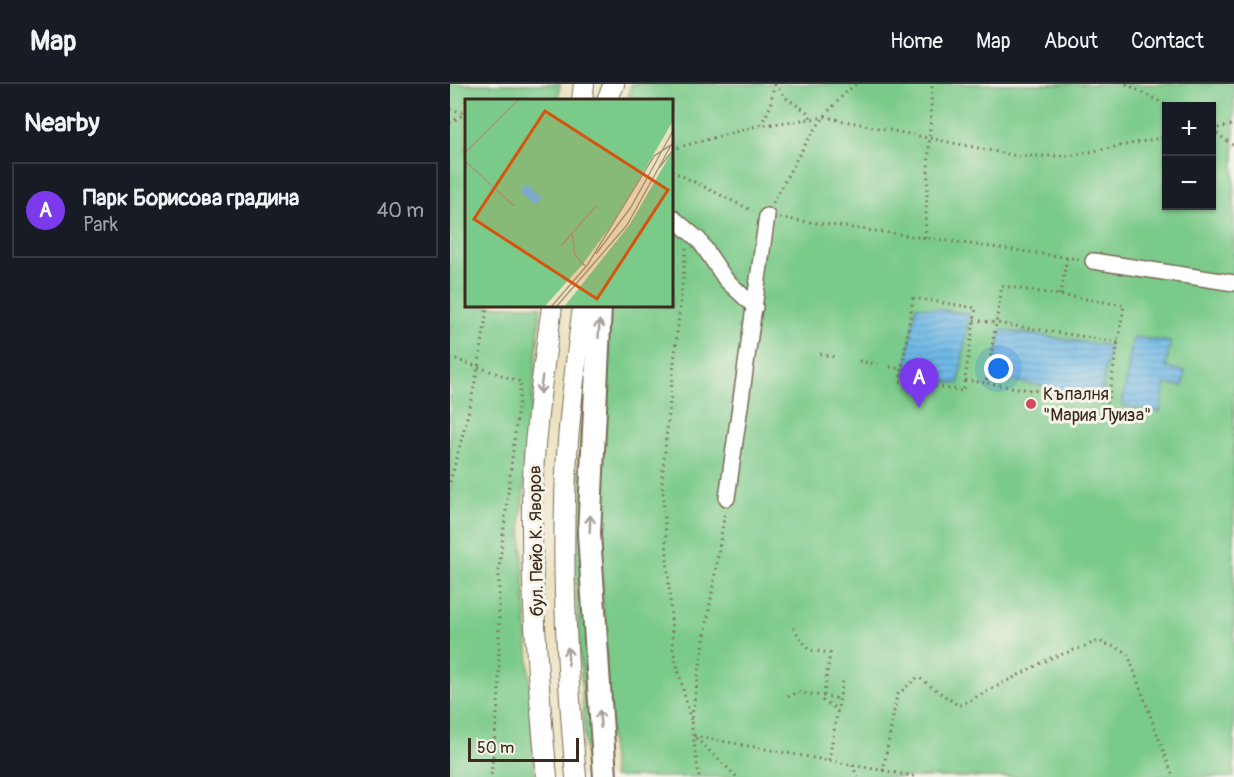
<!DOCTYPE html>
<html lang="en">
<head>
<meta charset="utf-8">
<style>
	:root { --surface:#171b24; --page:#242831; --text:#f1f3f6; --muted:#9ea1a6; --line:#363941; --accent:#7c3aed }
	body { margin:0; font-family:Pangolin,sans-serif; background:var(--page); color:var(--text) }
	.controls { position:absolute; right:18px; top:18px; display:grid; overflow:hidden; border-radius:0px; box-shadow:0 2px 4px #0004 }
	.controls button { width:54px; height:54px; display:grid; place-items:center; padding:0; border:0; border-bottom:2px solid var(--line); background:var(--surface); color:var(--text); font:30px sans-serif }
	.scale { position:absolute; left:18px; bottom:15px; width:111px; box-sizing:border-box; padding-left:6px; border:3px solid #3b2a1e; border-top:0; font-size:16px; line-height:21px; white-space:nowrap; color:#3b2a1e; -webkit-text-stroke:4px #f7f3e8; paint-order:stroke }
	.you { position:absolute; left:549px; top:285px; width:21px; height:21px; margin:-15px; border:4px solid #fff; border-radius:50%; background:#1a73e8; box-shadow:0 0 0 9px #1a73e833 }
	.badge { display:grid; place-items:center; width:39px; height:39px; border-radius:50%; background:var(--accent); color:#fff; font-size:20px; font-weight:700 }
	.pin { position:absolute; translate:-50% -50px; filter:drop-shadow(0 2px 3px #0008) }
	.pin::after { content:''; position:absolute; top:32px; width:21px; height:18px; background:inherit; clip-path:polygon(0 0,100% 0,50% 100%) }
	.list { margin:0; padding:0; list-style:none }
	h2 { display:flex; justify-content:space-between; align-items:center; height:78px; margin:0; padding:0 24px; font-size:26px }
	h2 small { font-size:20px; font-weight:400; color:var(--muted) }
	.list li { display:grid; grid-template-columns:39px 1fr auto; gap:18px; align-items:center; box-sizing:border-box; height:96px; margin:0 12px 12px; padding:0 12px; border:2px solid var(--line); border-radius:0px }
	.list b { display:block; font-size:22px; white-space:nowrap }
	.list p { margin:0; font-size:20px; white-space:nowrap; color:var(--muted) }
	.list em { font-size:20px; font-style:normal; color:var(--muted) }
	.map { position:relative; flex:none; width:784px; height:693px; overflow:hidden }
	header { display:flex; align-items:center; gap:36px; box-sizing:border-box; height:84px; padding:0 30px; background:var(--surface); border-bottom:2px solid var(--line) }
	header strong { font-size:28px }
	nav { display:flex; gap:33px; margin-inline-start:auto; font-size:21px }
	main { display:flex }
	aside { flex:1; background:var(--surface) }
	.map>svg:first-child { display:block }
	.grass { fill:url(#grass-dots); stroke:#5a7a54; stroke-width:1.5 }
	.park { fill:#7aca8a; stroke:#5a7a54; stroke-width:1.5; fill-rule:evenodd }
	.water { fill:url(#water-rules); stroke:#557282; stroke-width:1.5 }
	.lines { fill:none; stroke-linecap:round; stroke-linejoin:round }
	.minor-casing { stroke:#796a56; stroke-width:18 }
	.major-casing { stroke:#796a56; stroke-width:22 }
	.highway-casing { stroke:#796a56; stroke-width:26 }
	.path { stroke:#796a56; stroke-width:3; stroke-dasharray:1.5 4.5; stroke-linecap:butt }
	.minor { stroke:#fff; stroke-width:15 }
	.major { stroke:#fff; stroke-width:20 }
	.highway { stroke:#fff; stroke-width:22 }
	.oneway { stroke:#a79f9a }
	.poi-dot { fill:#d1495b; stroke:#f7f3e8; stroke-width:2 }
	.labels { text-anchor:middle; stroke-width:6; stroke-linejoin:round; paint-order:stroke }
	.poi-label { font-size:18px; fill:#3b2a1e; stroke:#f7f3e8; text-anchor:start }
	.street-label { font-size:18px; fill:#3b2a1e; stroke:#f7f3e8 }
	.inset-road { fill:none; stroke:#a5987f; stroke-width:1.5 }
	.view { fill:#d7540e; fill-opacity:0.15; stroke:#d7540e; stroke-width:3 }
	.inset-edge { fill:none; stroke:#3b2a1e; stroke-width:3 }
</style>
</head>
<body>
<header>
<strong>Map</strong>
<nav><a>Home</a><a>Map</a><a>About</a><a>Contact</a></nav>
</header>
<main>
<aside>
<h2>Nearby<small></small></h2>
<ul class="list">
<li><span class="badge">A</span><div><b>Парк Борисова градина</b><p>Park</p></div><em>40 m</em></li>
</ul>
</aside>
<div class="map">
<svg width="784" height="693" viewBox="0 0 784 693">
	<defs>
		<pattern id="grass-dots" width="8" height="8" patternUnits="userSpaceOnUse" patternTransform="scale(1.5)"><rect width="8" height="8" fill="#7aca8a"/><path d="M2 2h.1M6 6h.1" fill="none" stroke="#65a470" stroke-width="1.8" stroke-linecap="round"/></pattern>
		<pattern id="water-rules" width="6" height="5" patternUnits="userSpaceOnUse" patternTransform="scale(1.5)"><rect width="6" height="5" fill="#6fb9e7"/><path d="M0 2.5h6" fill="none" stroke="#5c97bb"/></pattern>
	</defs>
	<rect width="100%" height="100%" fill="#f7f3e8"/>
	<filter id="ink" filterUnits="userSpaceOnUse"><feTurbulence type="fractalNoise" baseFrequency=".0167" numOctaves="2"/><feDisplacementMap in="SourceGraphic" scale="12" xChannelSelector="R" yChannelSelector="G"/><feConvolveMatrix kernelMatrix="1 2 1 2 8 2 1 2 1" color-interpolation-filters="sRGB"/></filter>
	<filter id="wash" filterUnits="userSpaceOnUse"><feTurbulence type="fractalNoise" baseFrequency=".008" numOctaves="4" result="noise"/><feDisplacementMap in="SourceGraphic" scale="24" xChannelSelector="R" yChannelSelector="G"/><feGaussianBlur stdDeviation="1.35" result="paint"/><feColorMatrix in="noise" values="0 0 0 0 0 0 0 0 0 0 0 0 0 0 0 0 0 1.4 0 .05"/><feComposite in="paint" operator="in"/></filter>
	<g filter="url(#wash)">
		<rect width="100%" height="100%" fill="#ebe1bf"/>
		<path class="grass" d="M134,323L147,693H137L125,489V411Z"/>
		<g class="park">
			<path d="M0,0H110L108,16H16V222H91L71,436L85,693H0Z"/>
			<path d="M181,0H784V693H163L155,577L150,427L158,222H222V16H178ZM716,22H762V122H716Z"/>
		</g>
		<g class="water">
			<path d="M466,222L519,230L509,300L455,292Z"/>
			<path d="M551,246L659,262L652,311L543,294Z"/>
			<path d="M683,253L720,258L716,284L735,287L733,302L715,300L710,328L672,322Z"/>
		</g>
	</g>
	<g filter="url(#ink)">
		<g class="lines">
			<defs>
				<g id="minor">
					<path d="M222,133L249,156L276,196L305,223"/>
					<path d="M643,177L784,199"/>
					<path d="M277,414L317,132"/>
				</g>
				<g id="major">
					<path d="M132,16L134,0"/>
					<path d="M157,16L164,0"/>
					<path d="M97,693C88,603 81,511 82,421C83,354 93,288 102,222"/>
					<path d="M126,693C118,602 112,510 115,418C116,353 125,287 133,222"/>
				</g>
				<path id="highway" d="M150,222L139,450L155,693"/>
			</defs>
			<use href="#minor" class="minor-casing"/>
			<use href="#major" class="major-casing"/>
			<use href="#highway" class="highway-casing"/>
			<g class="path">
				<path d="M325,0L336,14L356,27L362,35"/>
				<path d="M676,0L718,22"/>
				<path d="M0,25L16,29"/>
				<path d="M0,39L16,29"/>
				<path d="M311,41L320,23L324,0"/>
				<path d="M762,45L784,41"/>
				<path d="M762,46L784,62"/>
				<path d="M222,65L307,42L375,33L567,72H619L716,53"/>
				<path d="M222,87L303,127"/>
				<path d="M323,119C345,78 368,30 406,0"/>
				<path d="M330,134L629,175"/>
				<path d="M475,154L482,0"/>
				<path d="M236,164L212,394L223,565L241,637"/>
				<path d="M610,211L617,173"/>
				<path d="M463,214L526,224L513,307L450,297Z"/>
				<path d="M524,236L546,239L552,202L674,221L658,318L536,299L546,239L668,258"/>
				<path d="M370,270L385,273"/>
				<path d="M0,273L71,298L49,485V609L41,693"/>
				<path d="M409,277L432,281"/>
				<path d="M440,283L452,285"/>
				<path d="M515,296L536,299"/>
				<path d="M0,398C16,340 31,282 37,222"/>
				<path d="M343,544L359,566L380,569L373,617L388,626"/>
				<path d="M338,613L348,608L390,615"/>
				<path d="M244,652L468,693"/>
				<path d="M246,654L287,693"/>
				<path d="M379,676L393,596"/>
				<path d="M402,681L408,693"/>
				<path d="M433,687L447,611L468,593L509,622L601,574L649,557L677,568L723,693"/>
				<path d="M249,693L241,637L275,428"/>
			</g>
			<use href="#minor" class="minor"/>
			<use href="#major" class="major"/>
			<use href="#highway" class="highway"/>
		</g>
		<defs><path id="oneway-shaft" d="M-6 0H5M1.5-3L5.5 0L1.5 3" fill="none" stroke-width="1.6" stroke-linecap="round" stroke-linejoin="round" transform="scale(1.5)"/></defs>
		<g class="oneway">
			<use href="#oneway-shaft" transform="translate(149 245) rotate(-87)"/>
			<use href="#oneway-shaft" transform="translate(91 301) rotate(98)"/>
			<use href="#oneway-shaft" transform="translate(140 440) rotate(-88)"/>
			<use href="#oneway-shaft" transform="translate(118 572) rotate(-92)"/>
			<use href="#oneway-shaft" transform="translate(150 635) rotate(-94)"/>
		</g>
	</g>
	<circle class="poi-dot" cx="581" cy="320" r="6"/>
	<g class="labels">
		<g class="poi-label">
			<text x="593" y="316">Къпалня<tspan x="593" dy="21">"Мария Луиза"</tspan></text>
		</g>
		<g class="street-label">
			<text transform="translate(86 457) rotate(-91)" y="6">бул. Пейо К. Яворов</text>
		</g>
	</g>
	<g transform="translate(15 15)">
		<rect width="208" height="208" fill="#ebe1bf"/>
		<path d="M0,0L209,1L208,22L152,118L118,165L79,208H0ZM208,51V208H99L165,125Z" fill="#7aca8a"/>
		<path d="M62,85L77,99L71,106L55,92Z" fill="#6fb9e7"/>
		<path class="inset-road" d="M0,54L54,0M0,62L49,107M194,69L209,50M107,134L110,156L120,167M96,147L131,107M131,155L166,108L209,30M123,165L189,57L209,44M86,208L124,164M91,208L162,126L209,41"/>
		<path class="view" d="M80,12L203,91L132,200L9,120Z"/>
		<rect width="208" height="208" class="inset-edge"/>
	</g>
</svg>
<div class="controls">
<button>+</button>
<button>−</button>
</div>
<div class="scale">50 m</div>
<div class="you"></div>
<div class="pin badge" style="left:469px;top:324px">A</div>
</div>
</main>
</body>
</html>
